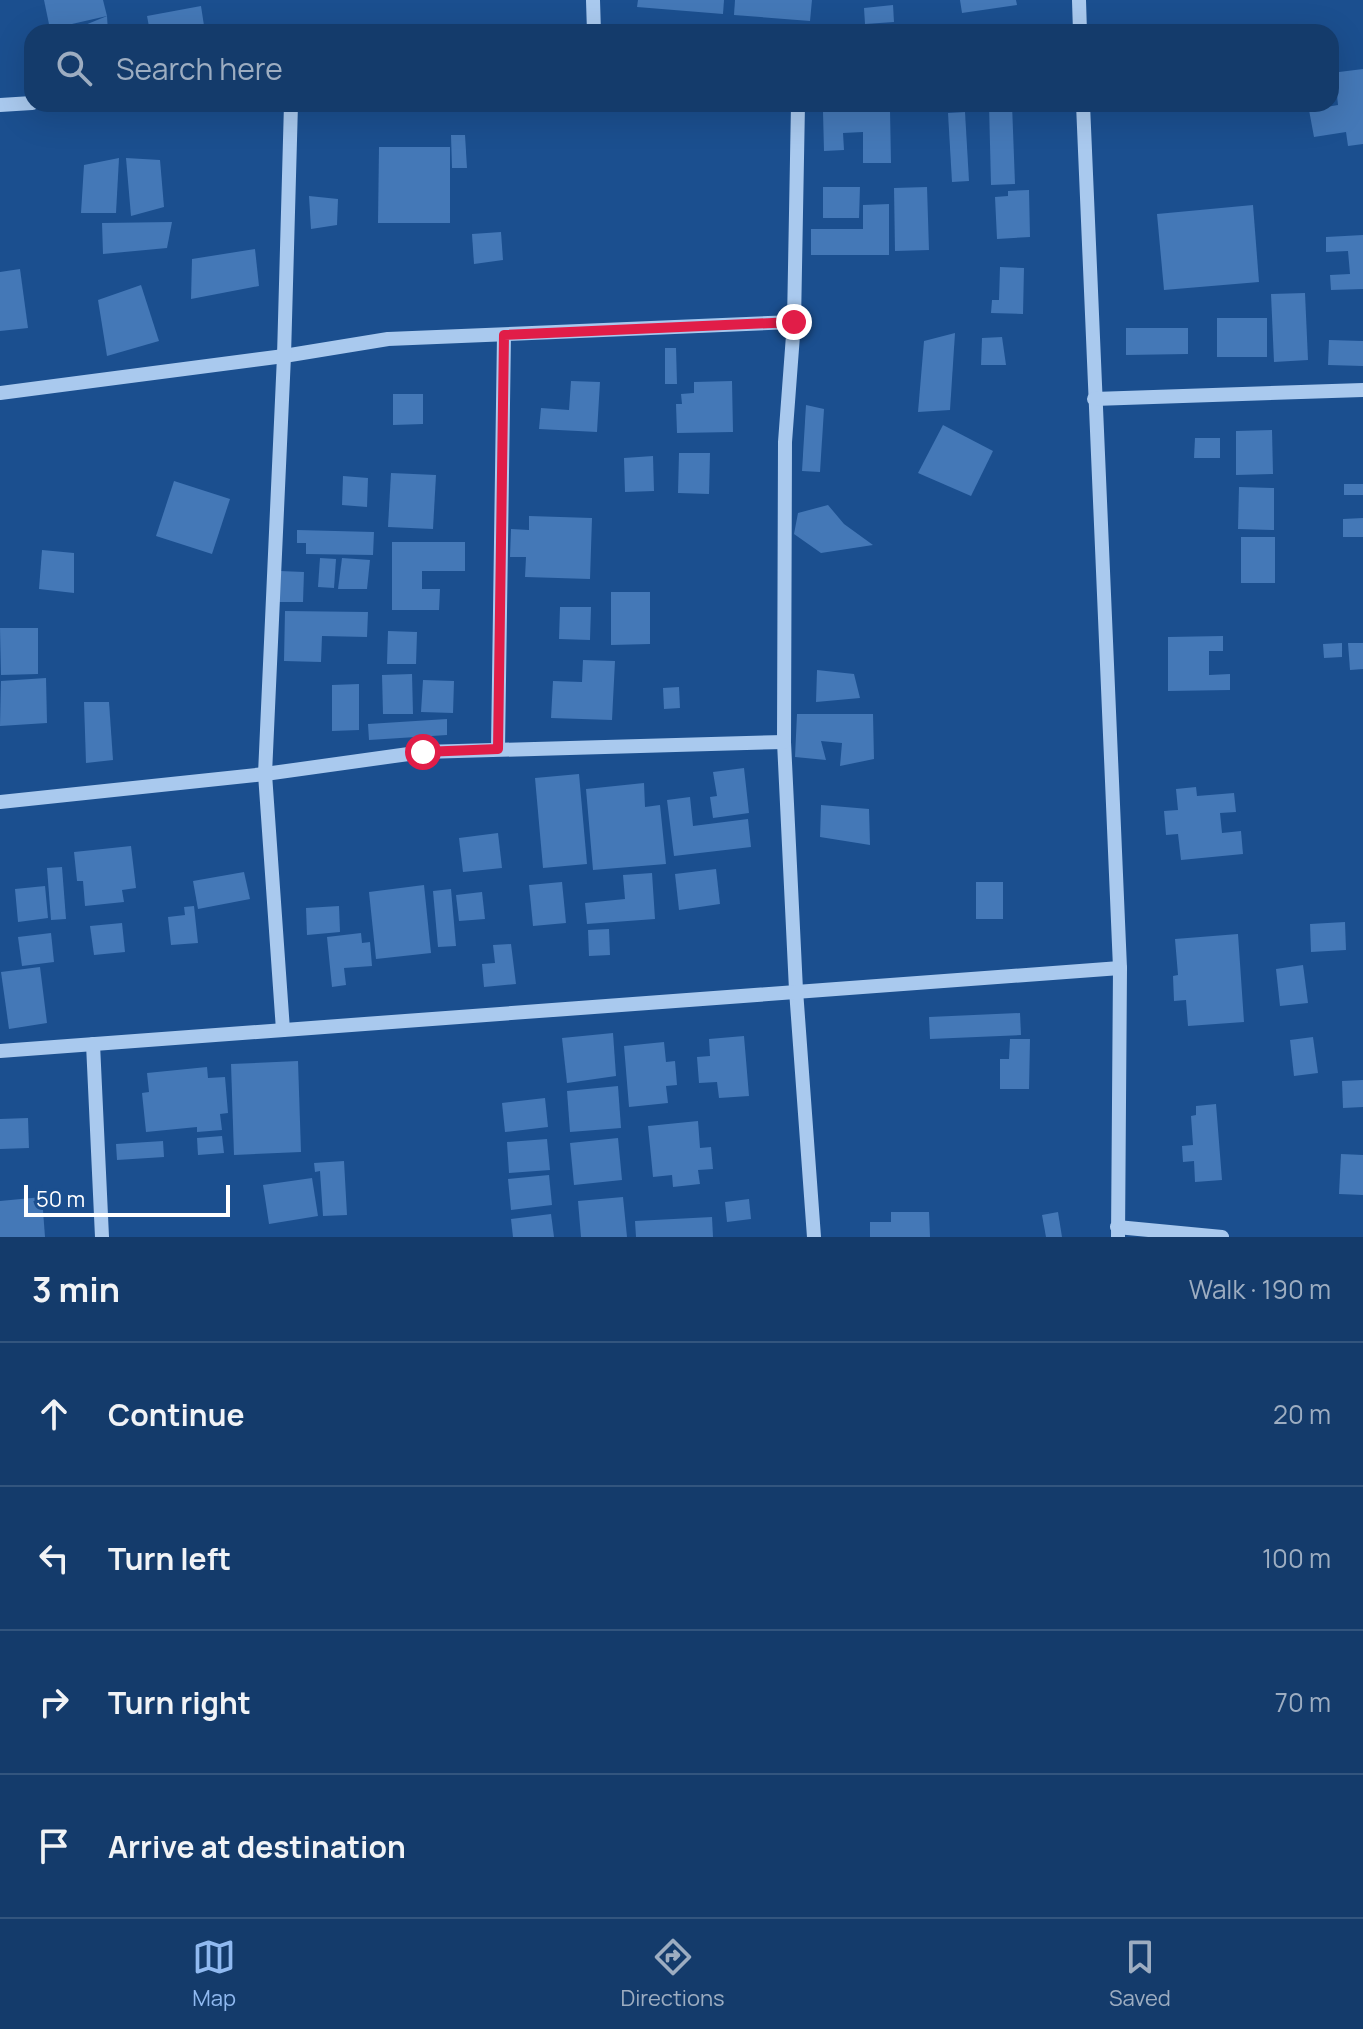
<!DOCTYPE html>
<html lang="en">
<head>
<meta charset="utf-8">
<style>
	:root { --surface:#143b6b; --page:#214673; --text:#f1f3f6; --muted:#9dadc1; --line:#33557e; --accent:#90b9f0 }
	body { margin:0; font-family:Manrope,sans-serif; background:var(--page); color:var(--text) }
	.scale { position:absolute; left:24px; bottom:20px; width:206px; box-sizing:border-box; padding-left:8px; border:4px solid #fff; border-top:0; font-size:22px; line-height:28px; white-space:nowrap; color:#fff; -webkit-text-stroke:6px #1b4f8f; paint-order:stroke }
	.stop { position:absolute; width:24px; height:24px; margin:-18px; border:6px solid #e11d48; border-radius:50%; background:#fff }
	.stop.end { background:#e11d48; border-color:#fff; box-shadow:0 2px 8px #0008 }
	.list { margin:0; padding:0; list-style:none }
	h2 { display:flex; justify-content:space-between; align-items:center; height:104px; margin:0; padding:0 32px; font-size:34px }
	h2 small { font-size:26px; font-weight:400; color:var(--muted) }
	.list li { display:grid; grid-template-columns:52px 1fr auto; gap:24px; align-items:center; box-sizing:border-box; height:144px; padding:0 32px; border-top:2px solid var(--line) }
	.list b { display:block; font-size:30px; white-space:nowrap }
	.list em { font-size:26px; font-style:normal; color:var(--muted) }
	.icon { flex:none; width:44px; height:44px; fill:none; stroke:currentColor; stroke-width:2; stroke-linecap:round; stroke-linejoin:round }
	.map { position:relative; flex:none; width:1363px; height:1237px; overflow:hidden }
	.search { position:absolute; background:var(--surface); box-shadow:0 8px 32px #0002; left:24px; right:24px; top:24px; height:88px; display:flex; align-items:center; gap:20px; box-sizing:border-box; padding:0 28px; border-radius:24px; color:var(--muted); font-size:30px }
	.sheet { height:680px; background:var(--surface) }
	nav { display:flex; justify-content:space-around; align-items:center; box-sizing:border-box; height:112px; border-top:2px solid var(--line); background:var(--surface); font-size:22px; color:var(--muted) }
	nav a { display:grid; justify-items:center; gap:4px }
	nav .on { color:var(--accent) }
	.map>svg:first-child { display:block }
	.building { fill:#4478b7 }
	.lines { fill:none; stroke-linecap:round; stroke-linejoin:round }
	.minor { stroke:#a9c9ee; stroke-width:14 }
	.route { stroke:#e11d48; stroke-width:10 }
</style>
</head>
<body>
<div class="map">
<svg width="1363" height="1237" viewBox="0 0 1363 1237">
	<rect width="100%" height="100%" fill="#1b4f8f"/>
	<g class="building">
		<path d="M44,0H103L107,16L50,29Z"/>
		<path d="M638,0H724L723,14L637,7Z"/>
		<path d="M735,0H812L810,21L734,15Z"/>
		<path d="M960,0H1016L1017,5L962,13Z"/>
		<path d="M893,5L894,22L865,24L864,8Z"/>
		<path d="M201,6L205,32H150L147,16Z"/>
		<path d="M107,16L108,32H68Z"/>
		<path d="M1363,69V144L1348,146L1346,132L1314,137L1309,110L1338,105L1336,86H1331V73Z"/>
		<path d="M989,104H1012L1015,184L991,185Z"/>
		<path d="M1158,104H1212L1213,110L1158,112Z"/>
		<path d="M890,110L891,163H863V132L843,133L844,150L824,151L823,112Z"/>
		<path d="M965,112L969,181L952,182L948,113Z"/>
		<path d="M451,135H465L467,168H452Z"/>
		<path d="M379,147H450V223H378Z"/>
		<path d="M119,158L116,213H81L84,165Z"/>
		<path d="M126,158L160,160L164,207L131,216Z"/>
		<path d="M823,187H860L859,218H823Z"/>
		<path d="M927,187L929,250L895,251L894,188Z"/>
		<path d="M1029,190L1030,237L997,239L995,197L1008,196V191Z"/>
		<path d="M309,196L338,199L337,225L311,229Z"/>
		<path d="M889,204V255H811V229H863V205Z"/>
		<path d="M1253,205L1259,282L1164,290L1157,214Z"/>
		<path d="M172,222L167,248L103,254L102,223Z"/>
		<path d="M501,232L503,260L474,264L472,234Z"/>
		<path d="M1363,235V289L1331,290L1330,275L1350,274L1348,251L1326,252V237Z"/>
		<path d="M255,249L259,286L191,299L192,259Z"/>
		<path d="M1000,267L1024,268L1023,314L991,313L992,300H999Z"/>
		<path d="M20,269L28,328L0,331V272Z"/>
		<path d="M141,285L159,341L107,356L98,300Z"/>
		<path d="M1305,293L1308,360L1274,362L1271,294Z"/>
		<rect x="1217" y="318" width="50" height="39"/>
		<path d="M1126,328H1188V354L1126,355Z"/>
		<path d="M955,333L950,410L918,412L924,341Z"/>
		<path d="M1002,337L1006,365H981L982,338Z"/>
		<path d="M1329,340L1363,341V366L1328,365Z"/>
		<path d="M665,348H676L677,384H665Z"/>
		<path d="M571,381L600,382L597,432L539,429L541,408L569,410Z"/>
		<path d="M732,381L733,432L677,433L676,404H682L681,394L694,393V382Z"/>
		<path d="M393,394H423V424L393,425Z"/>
		<path d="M806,405L824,409L820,472L802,471Z"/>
		<path d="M943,425L993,451L971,496L918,473Z"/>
		<path d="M1272,430L1273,474L1236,475V431Z"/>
		<path d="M1195,438H1220V458H1194Z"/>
		<path d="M679,453H710L709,494L678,493Z"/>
		<path d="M653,456L654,491L625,492L624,458Z"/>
		<path d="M391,473L436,475L433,529L388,527Z"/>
		<path d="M343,476L368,478L367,507L342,505Z"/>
		<path d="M174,481L230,499L212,554L156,536Z"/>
		<rect x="1344" y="484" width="19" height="11"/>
		<path d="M1239,487L1274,488V530L1238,529Z"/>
		<path d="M828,505L844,524L873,545L821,553L794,534L798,513Z"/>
		<path d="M529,516L592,518L590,579L525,577L526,557H510L511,529L529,530Z"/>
		<path d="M1363,518V537H1343V519Z"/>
		<path d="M297,530L374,532L373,555L306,554V543H297Z"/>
		<rect x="1241" y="537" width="34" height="46"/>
		<path d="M392,542H465V571H422V589H440L439,610H392Z"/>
		<path d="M42,550L74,553V593L39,589Z"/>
		<path d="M320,558L336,559L334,588L318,587Z"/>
		<path d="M342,558L370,560L367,589H338Z"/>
		<path d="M280,571L304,572L303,602H279Z"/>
		<path d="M611,592H650V644L611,645Z"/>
		<path d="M560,607H591L590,640L559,639Z"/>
		<path d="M285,611L368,612L367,637L322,636L321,662L284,661Z"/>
		<path d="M0,628H38V674L1,675Z"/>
		<path d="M388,631L417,632L416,664H387Z"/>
		<path d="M1223,636V651H1209V675L1230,674V690L1168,691V637Z"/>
		<path d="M1342,643V657L1324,658L1323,644Z"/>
		<path d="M1348,643H1363V669L1350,670Z"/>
		<path d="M583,660L615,661L612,720L551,718L553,681L582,682Z"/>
		<path d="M817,670L854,674L860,698L816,702Z"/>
		<path d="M412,674L413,714H383L382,675Z"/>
		<path d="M46,678L47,723L0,726L1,681Z"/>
		<path d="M423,680L454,681L453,713L421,712Z"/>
		<path d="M359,684V730L332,731V685Z"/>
		<path d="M679,687L680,708L664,709L663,688Z"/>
		<path d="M84,702H109L113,760L86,763Z"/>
		<path d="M797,714H873L874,759L840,766L842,743L821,741L826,760L795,757Z"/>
		<path d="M447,719V735L369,740L368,724Z"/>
		<path d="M744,768L749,813L713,818L710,797L717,796L713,772Z"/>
		<path d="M579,774L587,864L543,868L535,778Z"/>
		<path d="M644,783L645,807L660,805L666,864L593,870L586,789Z"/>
		<path d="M1196,787L1197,796L1234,793L1236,812L1220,813L1222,833L1241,831L1243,854L1181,860L1178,834L1166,835L1164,811L1178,810L1176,789Z"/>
		<path d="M690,797L693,826L748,819L751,847L674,856L667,800Z"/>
		<path d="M821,805L869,809L870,845L820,837Z"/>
		<path d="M498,833L502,868L463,872L459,838Z"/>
		<path d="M131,846L136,888L122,890L124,902L85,906L83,881H77L74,852Z"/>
		<path d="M62,867L66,919L51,920L47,868Z"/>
		<path d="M716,869L720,904L679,910L675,874Z"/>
		<path d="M244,872L250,899L198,909L193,881Z"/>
		<path d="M652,873L655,919L587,924L585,903L625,899L623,875Z"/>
		<path d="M562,882L566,923L533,926L529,885Z"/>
		<rect x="976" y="882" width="27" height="37"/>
		<path d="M424,885L431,953L376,959L369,892Z"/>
		<path d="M45,886L48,918L18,922L15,889Z"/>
		<path d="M451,889L456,946L438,947L433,891Z"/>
		<path d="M482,892L485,919L459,921L456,895Z"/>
		<path d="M194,906L198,943L171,945L168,917L185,915L184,907Z"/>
		<path d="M339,906L340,932L307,935L306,908Z"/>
		<path d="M1345,922L1346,950L1311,952L1310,924Z"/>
		<path d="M122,923L125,952L94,955L90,926Z"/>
		<path d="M609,929L610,955L589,956L588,930Z"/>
		<path d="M51,933L54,962L22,966L18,937Z"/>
		<path d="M361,933L362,943L370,942L372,966L344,968L346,985L332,987L327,937Z"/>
		<path d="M1238,934L1244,1022L1188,1026L1186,1000L1174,1001L1173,976L1178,975L1175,939Z"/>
		<path d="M511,944L516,984L484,987L482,964L495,963L493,945Z"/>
		<path d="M1303,965L1308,1003L1280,1006L1276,969Z"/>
		<path d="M40,967L47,1023L9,1029L1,972Z"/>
		<path d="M1020,1013L1021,1035L930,1039L929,1017Z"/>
		<path d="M613,1033L616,1076L567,1083L562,1038Z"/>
		<path d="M744,1036L749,1096L719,1098L717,1082L699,1083L697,1057L710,1056L709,1039Z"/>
		<path d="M1313,1037L1318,1073L1294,1076L1290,1040Z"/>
		<path d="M1010,1039H1030L1029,1089H1000V1059H1009Z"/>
		<path d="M664,1042L666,1062L675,1061L677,1085L666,1086L668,1103L629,1107L624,1046Z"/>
		<path d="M298,1061L301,1152L234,1155L231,1064Z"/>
		<path d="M207,1067L208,1078L225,1077L228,1113L220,1114L222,1130L197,1132V1127L146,1132L142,1093L149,1092L147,1073Z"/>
		<path d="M1363,1080V1107L1343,1108L1342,1081Z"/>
		<path d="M618,1086L621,1128L570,1132L567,1091Z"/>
		<path d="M545,1098L548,1127L505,1132L502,1103Z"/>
		<path d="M1216,1104L1222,1180L1195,1182L1194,1161L1183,1162L1182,1146L1193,1145L1191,1116L1196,1115V1106Z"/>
		<path d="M28,1118L29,1148L0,1149V1119Z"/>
		<path d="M698,1121L700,1148L711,1147L713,1169L698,1170L700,1184L673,1187L672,1175L653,1177L648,1126Z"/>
		<path d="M222,1136L224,1153L198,1155L197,1138Z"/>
		<path d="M618,1138L622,1180L574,1185L570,1143Z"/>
		<path d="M547,1139L550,1170L509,1173L507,1142Z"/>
		<path d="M163,1141L164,1157L117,1160L116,1144Z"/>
		<path d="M1341,1154L1363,1155V1195L1339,1194Z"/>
		<path d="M344,1161L347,1215L323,1216L320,1171L315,1172L314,1163Z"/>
		<path d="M549,1175L552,1205L511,1210L508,1179Z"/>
		<path d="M312,1178L318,1216L269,1224L263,1185Z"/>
		<path d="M42,1197L45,1237H0V1201Z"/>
		<path d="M623,1197L627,1237H581L578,1201Z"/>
		<path d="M749,1199L751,1219L727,1222L725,1202Z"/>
		<path d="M891,1212H929L930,1237H870V1222H891Z"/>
		<path d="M1058,1212L1062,1237H1046L1042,1215Z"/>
		<path d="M551,1214L554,1237H513L511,1219Z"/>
		<path d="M712,1217L713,1237H636L635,1221Z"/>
	</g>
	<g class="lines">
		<g class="minor">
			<path d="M593,0L594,32"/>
			<path d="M1079,0L1080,32"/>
			<path d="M798,104L794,322L785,442L784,742L796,990L814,1237"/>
			<path d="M1083,104L1120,968L1118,1237"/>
			<path d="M0,105L32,103"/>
			<path d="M0,393L284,356L388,339L794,322"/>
			<path d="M1094,399L1363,390"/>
			<path d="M498,749L504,335"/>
			<path d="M0,802L265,774L423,752L784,742"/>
			<path d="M283,1030L265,774L284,356L291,104"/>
			<path d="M93,1044L102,1237"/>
			<path d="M0,1051L1120,968"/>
			<path d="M1117,1227L1222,1237"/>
		</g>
	</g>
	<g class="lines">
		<path class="route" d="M423,752L498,749L504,335L794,322"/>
	</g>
</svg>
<div class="scale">50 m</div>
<div class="stop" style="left:423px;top:752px"></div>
<div class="stop end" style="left:794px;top:322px"></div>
<div class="search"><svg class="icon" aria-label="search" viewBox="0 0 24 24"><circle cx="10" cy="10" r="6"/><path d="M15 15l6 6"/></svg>Search here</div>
</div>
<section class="sheet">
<h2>3 min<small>Walk · 190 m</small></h2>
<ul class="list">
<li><svg class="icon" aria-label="ahead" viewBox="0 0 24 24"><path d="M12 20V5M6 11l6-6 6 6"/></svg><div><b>Continue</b></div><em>20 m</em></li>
<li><svg class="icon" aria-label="left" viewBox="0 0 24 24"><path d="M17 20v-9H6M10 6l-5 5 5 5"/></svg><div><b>Turn left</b></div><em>100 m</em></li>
<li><svg class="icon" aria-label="right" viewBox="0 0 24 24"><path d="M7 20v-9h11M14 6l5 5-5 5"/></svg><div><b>Turn right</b></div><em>70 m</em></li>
<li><svg class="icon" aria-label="arrive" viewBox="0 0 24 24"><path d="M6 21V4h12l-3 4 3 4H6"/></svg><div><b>Arrive at destination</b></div></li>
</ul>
</section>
<nav>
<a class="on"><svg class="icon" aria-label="map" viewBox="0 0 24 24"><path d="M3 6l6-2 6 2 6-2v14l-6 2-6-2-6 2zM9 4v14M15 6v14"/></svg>Map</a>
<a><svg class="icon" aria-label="directions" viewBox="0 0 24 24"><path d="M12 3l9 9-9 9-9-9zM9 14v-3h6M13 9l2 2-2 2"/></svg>Directions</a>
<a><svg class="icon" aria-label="saved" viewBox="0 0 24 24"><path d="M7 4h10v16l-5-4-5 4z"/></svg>Saved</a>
</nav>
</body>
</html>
